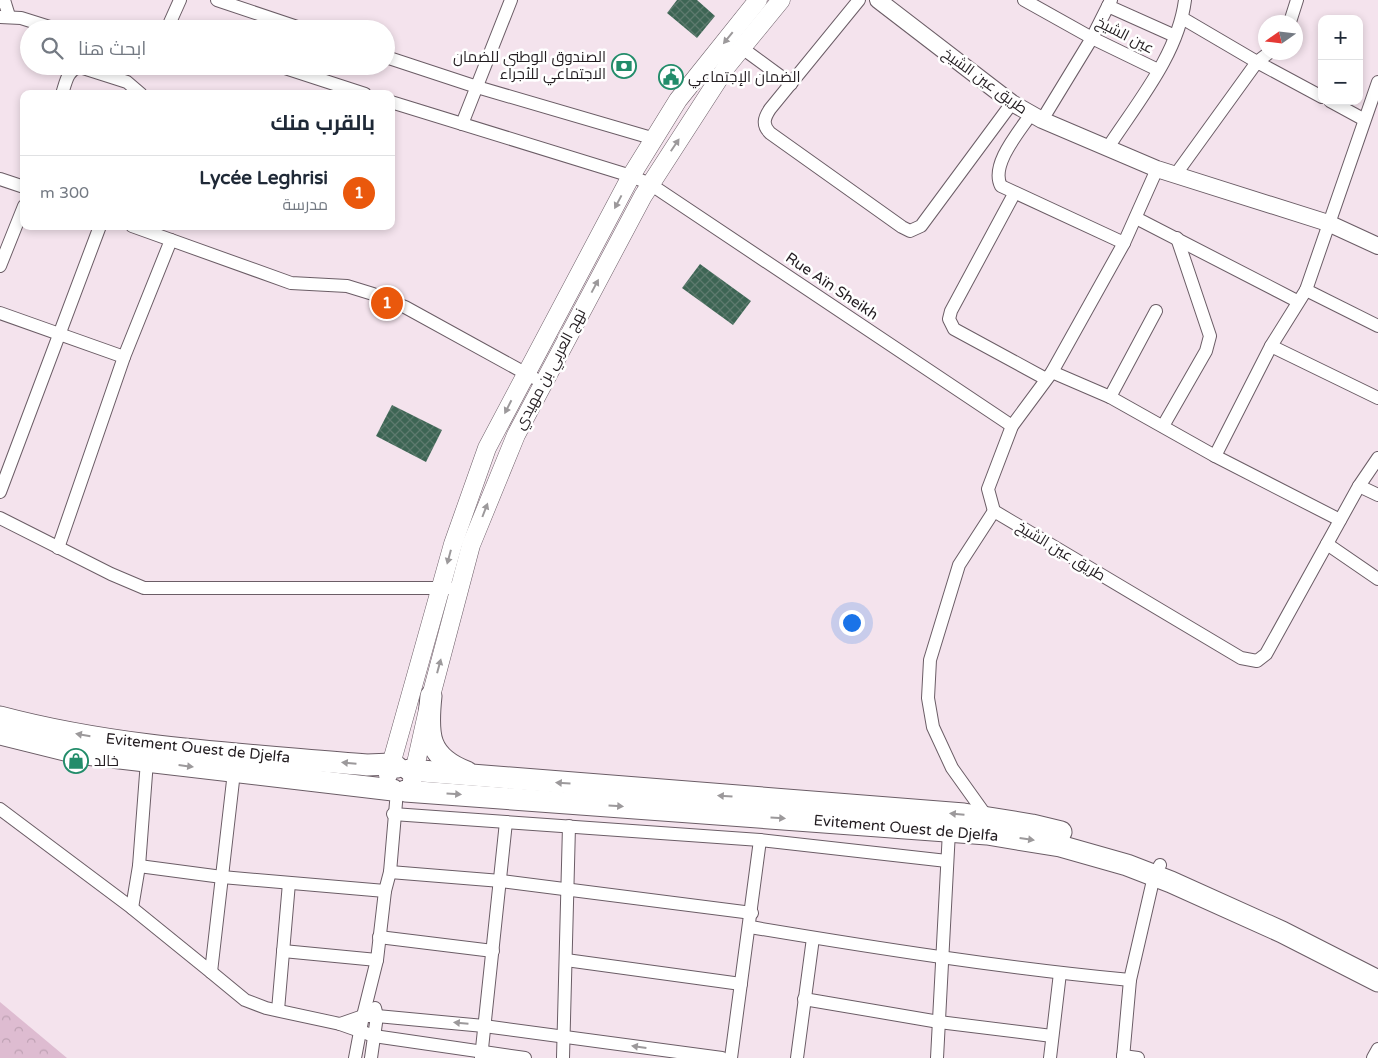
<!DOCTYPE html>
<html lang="ar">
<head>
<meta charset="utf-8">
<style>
	:root { --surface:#fff; --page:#f6f6f7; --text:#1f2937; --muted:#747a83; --line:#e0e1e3; --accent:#ea580c }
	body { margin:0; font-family:"Varela Round",Cairo,sans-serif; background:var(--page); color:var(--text); direction:rtl }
	.controls { position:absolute; right:15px; top:15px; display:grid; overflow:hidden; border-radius:10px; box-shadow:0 2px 8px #0003 }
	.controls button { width:45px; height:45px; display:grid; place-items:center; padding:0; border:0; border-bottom:1px solid var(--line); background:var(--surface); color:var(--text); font:25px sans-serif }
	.compass { position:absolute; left:1258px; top:15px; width:45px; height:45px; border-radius:50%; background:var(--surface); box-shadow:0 2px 8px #0003; rotate:256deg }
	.you { position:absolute; left:851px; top:622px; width:18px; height:18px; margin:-12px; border:4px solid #fff; border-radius:50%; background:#1a73e8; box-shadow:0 0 0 8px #1a73e833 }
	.badge { display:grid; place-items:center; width:32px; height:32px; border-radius:50%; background:var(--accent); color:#fff; font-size:16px; font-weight:700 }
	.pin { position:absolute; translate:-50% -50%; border:2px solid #fff; box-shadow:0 1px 5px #0006 }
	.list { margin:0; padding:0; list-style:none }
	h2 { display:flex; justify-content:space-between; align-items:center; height:65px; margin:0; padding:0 20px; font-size:21px }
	h2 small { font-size:16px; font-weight:400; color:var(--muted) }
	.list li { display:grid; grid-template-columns:32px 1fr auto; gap:15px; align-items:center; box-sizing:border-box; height:75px; padding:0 20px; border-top:1px solid var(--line) }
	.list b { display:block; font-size:19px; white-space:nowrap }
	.list p { margin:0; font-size:16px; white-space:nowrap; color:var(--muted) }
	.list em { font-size:16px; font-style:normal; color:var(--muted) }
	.icon { flex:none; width:28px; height:28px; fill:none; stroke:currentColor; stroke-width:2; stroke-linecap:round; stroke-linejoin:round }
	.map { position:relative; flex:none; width:1378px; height:1058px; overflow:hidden; direction:ltr }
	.search { position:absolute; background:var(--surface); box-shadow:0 2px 8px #0003; left:20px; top:20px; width:375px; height:55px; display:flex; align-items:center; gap:12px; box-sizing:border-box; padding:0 18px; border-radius:28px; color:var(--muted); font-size:19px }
	.panel { position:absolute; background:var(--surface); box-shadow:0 2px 8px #0003; left:20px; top:90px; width:375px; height:140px; border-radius:10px; direction:rtl }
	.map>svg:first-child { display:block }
	.forest { fill:url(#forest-crowns) }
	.building { fill:url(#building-cross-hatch) }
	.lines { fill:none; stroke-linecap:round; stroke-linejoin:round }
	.minor-casing { stroke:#6b5d66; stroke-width:14 }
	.tertiary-casing { stroke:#6b5d66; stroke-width:18 }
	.secondary-casing { stroke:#6b5d66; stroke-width:19 }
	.trunk-casing { stroke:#6b5d66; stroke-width:23 }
	.minor { stroke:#fff; stroke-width:12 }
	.tertiary { stroke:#fff; stroke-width:16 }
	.secondary { stroke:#fff; stroke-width:18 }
	.trunk { stroke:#fff; stroke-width:21 }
	.oneway { fill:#9c999b }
	.labels { text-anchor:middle; stroke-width:5; stroke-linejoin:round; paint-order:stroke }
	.street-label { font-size:15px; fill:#221c20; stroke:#fff }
	.poi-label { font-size:15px; fill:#221c20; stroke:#fff; text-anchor:start }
</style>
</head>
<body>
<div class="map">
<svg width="1378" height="1058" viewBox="0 0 1378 1058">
	<defs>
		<pattern id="forest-crowns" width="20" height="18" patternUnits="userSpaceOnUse" patternTransform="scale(1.25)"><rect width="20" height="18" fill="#debcd1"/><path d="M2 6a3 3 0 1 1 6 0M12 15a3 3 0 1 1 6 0" fill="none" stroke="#bea1b3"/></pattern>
		<pattern id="building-cross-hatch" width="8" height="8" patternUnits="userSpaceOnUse" patternTransform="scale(1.25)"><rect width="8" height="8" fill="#3d6554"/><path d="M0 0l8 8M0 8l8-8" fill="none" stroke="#5d7a6e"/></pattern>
	</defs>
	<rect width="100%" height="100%" fill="#f4e3ed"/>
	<path class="forest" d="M0,1002L67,1058H0Z"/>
	<g class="building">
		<path d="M677,0H697L715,16L697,38L667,13Z"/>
		<path d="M700,264L751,301L733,325L682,288Z"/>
		<path d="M392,405L442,430L426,462L376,436Z"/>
	</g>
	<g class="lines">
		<defs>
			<g id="minor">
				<path d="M4,0L9,16"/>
				<path d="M217,0L303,29"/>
				<path d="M859,0L770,109C764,118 762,125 770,133L902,227L910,231L921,226L1012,103"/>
				<path d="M1024,0L1092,38L1158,70"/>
				<path d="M1108,6L1175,36"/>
				<path d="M0,17L21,18L56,29"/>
				<path d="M1182,18L1257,62L1270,52"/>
				<path d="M1290,22L1297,0"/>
				<path d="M167,29L180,0"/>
				<path d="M742,48L791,84"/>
				<path d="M386,57L477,87L655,139"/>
				<path d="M279,66L365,94"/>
				<path d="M62,94C66,82 67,70 80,67L127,82L141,94"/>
				<path d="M1330,101L1363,119"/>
				<path d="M391,102L631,176L650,184L1012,426"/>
				<path d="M1031,114C1019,132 990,165 1001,186L1124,243"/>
				<path d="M1042,120L1092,38L1111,0"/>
				<path d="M462,124L511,0"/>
				<path d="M1107,149C1136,104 1178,55 1185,0"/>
				<path d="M1157,169L1124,243L1052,372L1012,426L988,489L994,511L1241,658L1257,661L1266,654L1359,486L1378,458"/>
				<path d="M1176,174L1257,62L1322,97"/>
				<path d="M0,179L24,187"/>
				<path d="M1014,194L951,311L949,319L954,329L1046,379"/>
				<path d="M1136,218L1297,301"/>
				<path d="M132,226L291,283L347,286L373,294L405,307L534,378"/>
				<path d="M0,266L24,206"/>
				<path d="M1306,290L1378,326"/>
				<path d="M0,313L124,357"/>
				<path d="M1271,346L1378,398"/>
				<path d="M1052,372L1110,397L1215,456L1340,520"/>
				<path d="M1110,397L1156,311"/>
				<path d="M1163,426L1206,351L1210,336L1177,238"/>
				<path d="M1215,456L1271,346L1306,290L1378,82"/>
				<path d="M1359,486L1378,495"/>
				<path d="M0,492L100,226"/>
				<path d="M0,518L111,574L144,588H449"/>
				<path d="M1327,544L1378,579"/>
				<path d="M58,548L124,357L171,240"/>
				<path d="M0,809L132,908L211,972L234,772"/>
				<path d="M393,814L760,840L947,861"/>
				<path d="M987,821V817L952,768L933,727L928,698L930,660L959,565L994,511"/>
				<path d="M139,866L222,877L385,891"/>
				<path d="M390,872L501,881L752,913"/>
				<path d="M132,908L139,866L147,761"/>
				<path d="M750,927C876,948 1003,968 1130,980"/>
				<path d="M379,937L493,951"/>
				<path d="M283,951L377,960"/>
				<path d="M566,960L741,984"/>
				<path d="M211,972L245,1000L266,1008L340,1024L374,1036L525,1058"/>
				<path d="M804,999L939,1022L1052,1036"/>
				<path d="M278,1010L289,883"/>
				<path d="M340,1024L363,1016H377L484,1026L722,1058"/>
				<path d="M1123,1056L1138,1058"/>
				<path d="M355,1058L363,1016L377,960L385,891L390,872L397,791"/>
				<path d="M371,1058L377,1016L375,1008"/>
				<path d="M481,1058L506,822"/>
				<path d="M563,1058L569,826"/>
				<path d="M731,1058L760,840"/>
				<path d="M797,1058L813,938"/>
				<path d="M937,1058L949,831"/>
				<path d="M1050,1058L1060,973"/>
				<path d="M1123,1058L1130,980L1154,876L1160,865"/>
				<path d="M1373,1058L1378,1049"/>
			</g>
			<path id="tertiary" d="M878,0L1012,103L1042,120L1157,169L1328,223L1378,246"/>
			<g id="secondary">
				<path d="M388,775L453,544L487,448L631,176L678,100L758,0"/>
				<path d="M412,781L431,696L471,545L516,435L643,196L727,66L781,0"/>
			</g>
			<g id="trunk">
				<path d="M431,696C427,734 427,757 467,772"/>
				<path d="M0,717C120,749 244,754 367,765L392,764L397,767"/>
				<path d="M0,734L77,753L393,790"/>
				<path d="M409,770L964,814L1032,825L1061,832"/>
				<path d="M405,791L987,834L1060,846L1127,865L1171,882L1282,932L1378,981"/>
			</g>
		</defs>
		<use href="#minor" class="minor-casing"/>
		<use href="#tertiary" class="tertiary-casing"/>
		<use href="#secondary" class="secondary-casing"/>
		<use href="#trunk" class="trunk-casing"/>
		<use href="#minor" class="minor"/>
		<use href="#tertiary" class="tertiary"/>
		<use href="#secondary" class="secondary"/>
		<use href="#trunk" class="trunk"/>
	</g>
	<defs><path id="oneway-solid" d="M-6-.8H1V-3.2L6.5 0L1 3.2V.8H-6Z" transform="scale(1.25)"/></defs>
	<g class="oneway">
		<use href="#oneway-solid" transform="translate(728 38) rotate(129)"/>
		<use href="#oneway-solid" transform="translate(675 145) rotate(-56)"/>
		<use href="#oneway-solid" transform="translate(618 202) rotate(118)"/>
		<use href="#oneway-solid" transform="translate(595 286) rotate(-62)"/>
		<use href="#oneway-solid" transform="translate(508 407) rotate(117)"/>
		<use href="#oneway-solid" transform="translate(485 510) rotate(-69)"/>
		<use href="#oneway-solid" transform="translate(449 557) rotate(105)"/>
		<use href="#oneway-solid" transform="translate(439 666) rotate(-75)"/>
		<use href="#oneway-solid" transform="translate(83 735) rotate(-170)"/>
		<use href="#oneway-solid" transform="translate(349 763) rotate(-175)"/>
		<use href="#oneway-solid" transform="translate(186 766) rotate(7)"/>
		<use href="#oneway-solid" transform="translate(563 783) rotate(-176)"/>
		<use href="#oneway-solid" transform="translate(454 794) rotate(4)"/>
		<use href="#oneway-solid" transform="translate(725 796) rotate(-176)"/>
		<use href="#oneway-solid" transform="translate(616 806) rotate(4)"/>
		<use href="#oneway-solid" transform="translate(957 814) rotate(-175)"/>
		<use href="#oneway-solid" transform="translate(778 818) rotate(4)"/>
		<use href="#oneway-solid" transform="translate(1027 839) rotate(8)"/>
		<use href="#oneway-solid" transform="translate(461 1023) rotate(-175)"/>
		<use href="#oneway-solid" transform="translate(639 1047) rotate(-172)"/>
	</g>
	<defs>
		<symbol id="bank-ring" viewBox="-11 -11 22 22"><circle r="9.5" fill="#fff" stroke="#228c6a" stroke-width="1.5"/><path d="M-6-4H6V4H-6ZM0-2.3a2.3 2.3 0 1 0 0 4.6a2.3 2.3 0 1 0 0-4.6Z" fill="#228c6a"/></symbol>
		<symbol id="civic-ring" viewBox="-11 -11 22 22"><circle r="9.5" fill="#fff" stroke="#228c6a" stroke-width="1.5"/><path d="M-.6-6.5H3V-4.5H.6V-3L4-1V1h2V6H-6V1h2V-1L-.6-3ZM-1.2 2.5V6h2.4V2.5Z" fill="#228c6a"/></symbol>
		<symbol id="shop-ring" viewBox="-11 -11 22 22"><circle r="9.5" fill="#fff" stroke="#228c6a" stroke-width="1.5"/><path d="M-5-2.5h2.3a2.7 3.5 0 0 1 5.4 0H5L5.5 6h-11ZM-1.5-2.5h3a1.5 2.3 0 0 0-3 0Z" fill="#228c6a"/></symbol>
	</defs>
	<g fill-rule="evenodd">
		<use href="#bank-ring" x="610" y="52" width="28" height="28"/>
		<use href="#civic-ring" x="657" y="63" width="28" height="28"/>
		<use href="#shop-ring" x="62" y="747" width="28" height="28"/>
	</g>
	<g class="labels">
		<g class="street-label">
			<text transform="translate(1125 35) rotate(27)" y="5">عين الشيخ</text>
			<text transform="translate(985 81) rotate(36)" y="5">طريق عين الشيخ</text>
			<text transform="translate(832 286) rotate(34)" y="5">Rue Aïn Sheikh</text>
			<text transform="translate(550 369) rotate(-62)" y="5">نهج العربي بن مهيدي</text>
			<text transform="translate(1061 551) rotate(31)" y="5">طريق عين الشيخ</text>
			<text transform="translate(198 748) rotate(6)" y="5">Evitement Ouest de Djelfa</text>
			<text transform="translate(906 828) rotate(5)" y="5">Evitement Ouest de Djelfa</text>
		</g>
		<g class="poi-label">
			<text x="606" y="62" text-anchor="end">الصندوق الوطني للضمان<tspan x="606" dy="17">الاجتماعي للأجراء</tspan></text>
			<text x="688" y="82">الضمان الإجتماعي</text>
			<text x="94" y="766">خالد</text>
		</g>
	</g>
</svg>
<div class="controls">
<button>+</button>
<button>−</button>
</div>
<svg class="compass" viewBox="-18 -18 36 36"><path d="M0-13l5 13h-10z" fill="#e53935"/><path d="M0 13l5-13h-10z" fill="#747a83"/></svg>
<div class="you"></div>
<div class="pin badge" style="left:387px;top:303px">1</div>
<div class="search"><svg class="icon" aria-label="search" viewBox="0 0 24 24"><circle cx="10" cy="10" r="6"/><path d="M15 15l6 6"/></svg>ابحث هنا</div>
<section class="panel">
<h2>بالقرب منك<small></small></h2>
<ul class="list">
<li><span class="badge">1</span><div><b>Lycée Leghrisi</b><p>مدرسة</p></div><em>300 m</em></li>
</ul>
</section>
</div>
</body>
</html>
